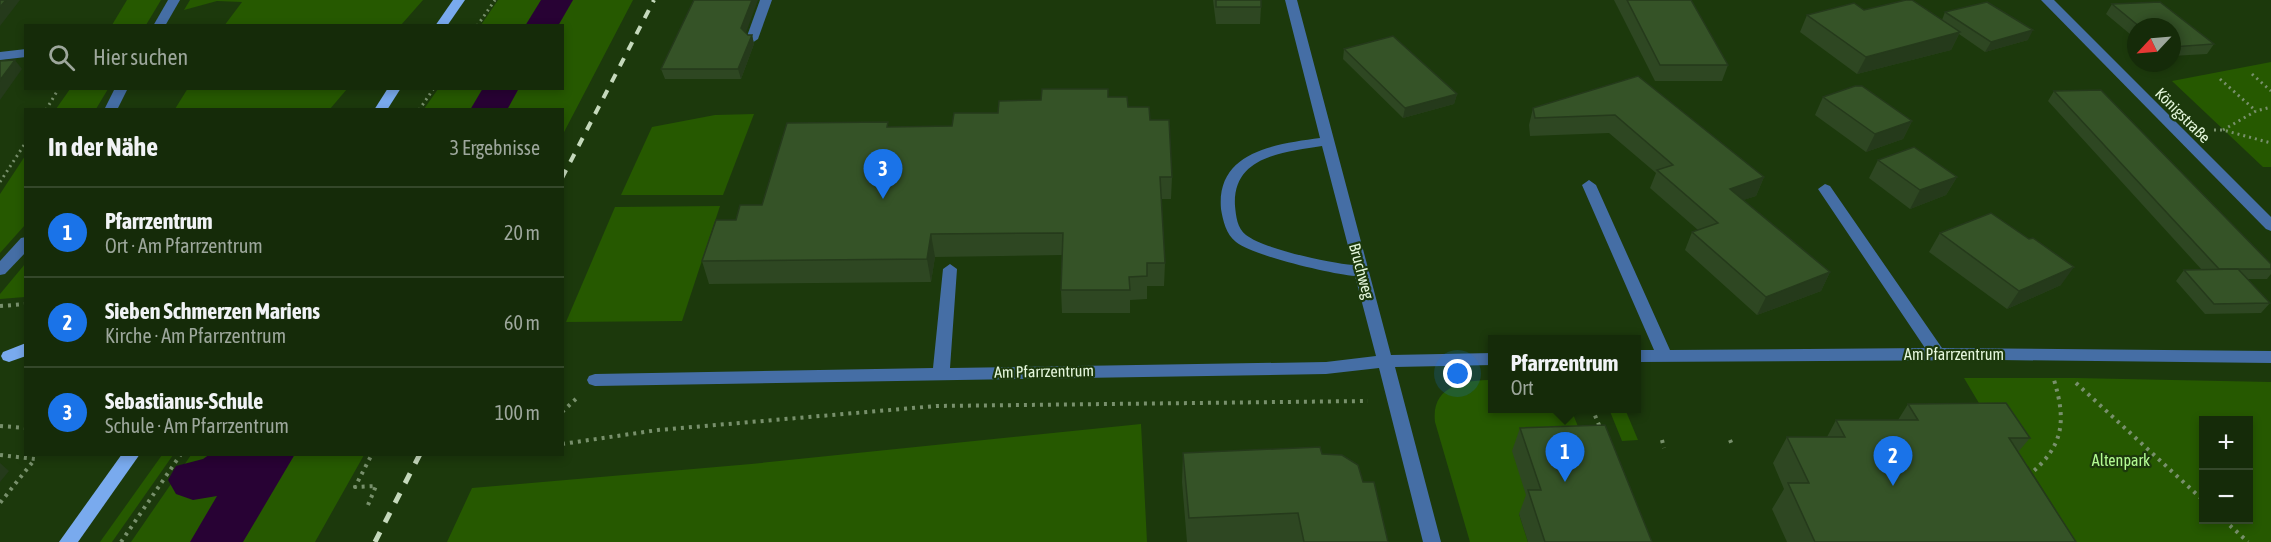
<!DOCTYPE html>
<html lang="de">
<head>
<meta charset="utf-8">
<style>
	:root { --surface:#152b09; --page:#223717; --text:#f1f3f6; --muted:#9da79c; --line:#34472a; --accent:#1a73e8 }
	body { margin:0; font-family:"Asap Condensed",sans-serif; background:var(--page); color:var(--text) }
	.controls { position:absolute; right:18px; bottom:18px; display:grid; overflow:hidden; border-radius:0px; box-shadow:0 3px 9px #0003 }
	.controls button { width:54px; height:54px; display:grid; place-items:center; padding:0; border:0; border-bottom:2px solid var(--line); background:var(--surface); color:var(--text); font:30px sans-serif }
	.compass { position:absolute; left:2127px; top:18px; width:54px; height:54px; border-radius:50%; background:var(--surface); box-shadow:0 3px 9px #0003; rotate:244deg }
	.you { position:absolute; left:1458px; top:374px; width:21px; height:21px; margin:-15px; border:4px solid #fff; border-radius:50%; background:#1a73e8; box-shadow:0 0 0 9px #1a73e833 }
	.badge { display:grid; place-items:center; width:39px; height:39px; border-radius:50%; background:var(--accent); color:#fff; font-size:20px; font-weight:700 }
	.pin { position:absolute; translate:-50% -50px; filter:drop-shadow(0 2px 3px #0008) }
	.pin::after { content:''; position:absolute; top:32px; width:21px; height:18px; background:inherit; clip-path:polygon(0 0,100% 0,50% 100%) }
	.popup { position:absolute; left:1488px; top:335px; width:153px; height:78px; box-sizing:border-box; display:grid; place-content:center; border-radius:0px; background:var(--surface); filter:drop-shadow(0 2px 4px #0005); font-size:20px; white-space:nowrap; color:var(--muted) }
	.popup b { font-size:22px; color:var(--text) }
	.popup::after { content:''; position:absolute; left:50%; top:100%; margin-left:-12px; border:12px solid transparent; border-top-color:var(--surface) }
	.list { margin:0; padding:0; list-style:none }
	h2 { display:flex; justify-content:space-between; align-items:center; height:78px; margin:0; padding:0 24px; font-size:26px }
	h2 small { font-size:20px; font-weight:400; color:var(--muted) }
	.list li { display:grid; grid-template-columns:39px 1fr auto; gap:18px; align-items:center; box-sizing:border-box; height:90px; padding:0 24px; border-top:2px solid var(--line) }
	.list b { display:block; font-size:22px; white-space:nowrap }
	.list p { margin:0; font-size:20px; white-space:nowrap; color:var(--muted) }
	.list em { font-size:20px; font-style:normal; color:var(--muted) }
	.icon { flex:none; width:33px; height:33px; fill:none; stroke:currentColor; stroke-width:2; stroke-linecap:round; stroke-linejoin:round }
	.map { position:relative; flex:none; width:2271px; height:542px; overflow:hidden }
	.search { position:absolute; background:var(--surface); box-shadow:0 3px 9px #0003; left:24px; top:24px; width:540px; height:66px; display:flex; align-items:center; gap:15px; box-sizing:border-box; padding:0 21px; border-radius:0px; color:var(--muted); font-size:22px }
	.panel { position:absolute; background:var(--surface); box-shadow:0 3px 9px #0003; left:24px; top:108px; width:540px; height:348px; border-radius:0px }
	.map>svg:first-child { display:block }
	.green { fill:#265900; fill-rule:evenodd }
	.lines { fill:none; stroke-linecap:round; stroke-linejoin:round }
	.canal { fill:#280234; fill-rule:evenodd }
	.path-far1 { stroke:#78906c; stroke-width:3; stroke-dasharray:2 4; stroke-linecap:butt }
	.path { stroke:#78906c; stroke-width:4; stroke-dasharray:3 5; stroke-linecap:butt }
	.minor { fill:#456ea5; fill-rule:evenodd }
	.major { fill:#79aaee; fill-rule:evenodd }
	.rail-far1 { stroke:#c5d9bc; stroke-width:4; stroke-dasharray:9 9; stroke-linecap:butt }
	.rail { stroke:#c5d9bc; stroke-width:5; stroke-dasharray:11 11; stroke-linecap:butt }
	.wall { fill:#2e4722 }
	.shaded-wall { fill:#253a1b }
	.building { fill:#355327; stroke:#253a1b; stroke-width:1.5 }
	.labels { text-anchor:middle; stroke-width:4.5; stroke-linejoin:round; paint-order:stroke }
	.street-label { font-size:16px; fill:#e4f6dc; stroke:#1c390c }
	.park-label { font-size:16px; fill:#b3fb93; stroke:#1c390c }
</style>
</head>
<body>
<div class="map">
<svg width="2271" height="542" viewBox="0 0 2271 542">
	<rect width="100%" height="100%" fill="#1c390c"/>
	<g class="green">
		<path d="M127,0H161L146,25H112Z"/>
		<path d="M190,0H423L401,25L224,26L242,2L217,1L184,10Z"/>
		<path d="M498,0H633L563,134L562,110L424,109L438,89L562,88V26L481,25Z"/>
		<path d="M2271,62V167H2263L2172,81Z"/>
		<path d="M188,88H347V89L330,109H175Z"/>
		<path d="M70,89V88L108,89L96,109H56Z"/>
		<path d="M754,114L723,195H621L652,127L715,115Z"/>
		<path d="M25,156V225L0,253V194Z"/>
		<path d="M720,206L682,321L566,322L615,207Z"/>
		<path d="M25,264V297L0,299V294Z"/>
		<path d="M1964,378H2075L2271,382V542H2046L2027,511L2056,510L2028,466L2017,467ZM2204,420H2248V520H2204Z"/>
		<path d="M1493,380V408L1571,409L1587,449L1532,513L1519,514L1528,542H1470L1435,422C1431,386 1463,380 1493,380Z"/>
		<path d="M1609,409H1625L1638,440L1622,441Z"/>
		<path d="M1141,424L1147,542H447L472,488L751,464Z"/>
		<path d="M162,455H173L112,542H100Z"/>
		<path d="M191,455V454L364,455L315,542H131Z"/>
	</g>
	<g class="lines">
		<g class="canal">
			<path d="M541,0H573L558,26H525Z"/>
			<path d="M483,88H519L507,110H470Z"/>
			<path d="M210,454H295L243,542H190L217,496L193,500L176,494L168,480L176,466L203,459Z"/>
		</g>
		<g class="path-far1">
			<path d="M477,26L495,0"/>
			<path d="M2252,74L2271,91"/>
			<path d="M2220,79L2256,111"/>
			<path d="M46,110L59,88"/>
			<path d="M419,110L434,88"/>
			<path d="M2214,130H2223L2271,143"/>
			<path d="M2223,130L2256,111L2271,107"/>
			<path d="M0,182L26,142"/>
		</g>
		<g class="path">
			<path d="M0,306L26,304"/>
			<path d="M2076,383L2204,501"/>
			<path d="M1592,408L1601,430"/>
			<path d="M562,412L578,397"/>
			<path d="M0,426L26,428"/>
			<path d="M1662,440L1664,448"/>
			<path d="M1730,440L1733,447"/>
			<path d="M562,444L658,430L936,406L1368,401"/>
			<path d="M452,454H455"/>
			<path d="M0,455L35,459L0,503"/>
			<path d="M2028,476C2063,447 2067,423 2054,380"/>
			<path d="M368,505L376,486L355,487L372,454"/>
			<path d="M2224,520L2248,542"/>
			<path d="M121,542L181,454"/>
		</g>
		<g class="minor">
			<path d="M168,0H180L165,26H153Z"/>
			<path d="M760,0H772L758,39L752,43L746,39Z"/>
			<path d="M1285,0H1297L1391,355L1493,353V365L1395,367L1441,542H1423L1379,368L1326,374L595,386L589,384L587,380L589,376L595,374L933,368L943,269L950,264L957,269L950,368L1326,362L1376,356L1355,276C1331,274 1254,256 1236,242C1226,234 1223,221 1221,209C1216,151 1276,144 1320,138ZM1322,146L1353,265C1329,263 1264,249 1246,235C1237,228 1236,216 1235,206C1232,156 1284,152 1322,146Z"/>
			<path d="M2041,0H2054L2271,217V231L2266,229Z"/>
			<path d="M26,49V57L0,60V52Z"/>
			<path d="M115,88H128L117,110H104Z"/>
			<path d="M1589,180L1596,185L1670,350L1925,348L1818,189L1825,184L1830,186L1942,348L2271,351V363L2000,360L1637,362V350H1654L1582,185Z"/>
			<path d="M26,237V252L5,274L0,275V261L21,238Z"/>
		</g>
		<g class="major">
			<path d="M453,0H465L447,26H435Z"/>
			<path d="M388,88H401L387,110H374Z"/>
			<path d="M26,343V356L9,362L3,360L1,356L3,352Z"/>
			<path d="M122,454H140L78,542H59Z"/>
		</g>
		<path class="rail-far1" d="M562,178L654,0"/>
		<path class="rail" d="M375,542L420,454"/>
	</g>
	<g class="wall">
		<path d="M1213,0H1261V7L1260,24H1216Z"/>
		<path d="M1614,0H1691L1728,65L1722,81H1655Z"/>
		<path d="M2160,2L2214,44L2207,54L2172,56V27H2136V39L2106,14L2112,4Z"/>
		<path d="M1864,10L1942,20L1945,12L2028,40L1985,52L1959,34L1951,50L1857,74L1800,32L1807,15Z"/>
		<path d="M746,33L748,35H752L754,44L741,79H665L661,69Z"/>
		<path d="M1344,49L1457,94L1454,104L1403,118L1343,59Z"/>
		<path d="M1638,76L1764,177L1756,196L1743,200L1830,272L1821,291L1757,315L1685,250L1692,232L1698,230L1650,188L1656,173L1609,133L1530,136L1529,125L1533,108Z"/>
		<path d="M2054,91L2271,264V274L2267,279H2247L2270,303L2261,313L2205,314L2176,281L2184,270H2202L2048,101Z"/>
		<path d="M1108,97L1150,120L1172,177L1171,199H1161L1165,263L1164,286H1147V299L1130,300V313H1062L1061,290L1062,255L935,257L931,282L709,284L702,261L736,220L762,205L889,127L952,126L998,113Z"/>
		<path d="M1823,97L1912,121L1903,139L1866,152L1815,115Z"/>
		<path d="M1878,160L1957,177L1946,195L1910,209L1869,178Z"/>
		<path d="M1940,233L2029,239L2061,285L2007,309L1929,252Z"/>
		<path d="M1908,404L2030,438L2018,452L2076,542H1787L1772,509L1784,489L1773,463L1787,437H1827L1836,420H1898Z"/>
		<path d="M1520,428L1652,542H1528L1519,514L1526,495L1512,451Z"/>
		<path d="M1183,453L1322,454L1363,482L1388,542H1187L1182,482Z"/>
	</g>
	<g class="shaded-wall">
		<path d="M6,0H20L0,26V7Z"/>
		<path d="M752,0H758L744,38L741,28Z"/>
		<path d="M2033,30L2028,40L1985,52L1991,42Z"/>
		<path d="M1960,32L1951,50L1857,74L1866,57Z"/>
		<path d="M752,35L754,44L741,79L738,69Z"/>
		<path d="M15,60L22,69L0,100V80Z"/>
		<path d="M1457,94L1454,104L1403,118L1405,108Z"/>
		<path d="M1912,121L1903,139L1866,152L1875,134Z"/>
		<path d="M1764,177L1756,196L1722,207L1730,189Z"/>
		<path d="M1957,177L1946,195L1910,209L1920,190Z"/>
		<path d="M931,234L935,257L931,282L927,259Z"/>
		<path d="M2074,267L2061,285L2007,309L2019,291Z"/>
		<path d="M1830,272L1821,291L1757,315L1766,297Z"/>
		<path d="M0,463L9,471L0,482Z"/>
	</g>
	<g class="building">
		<path d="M0,0H6L0,7Z"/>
		<path d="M694,0H752L741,28L748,35H752L738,69H661Z"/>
		<rect x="1216" y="0" width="45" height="7"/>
		<path d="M1627,0H1691L1728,65H1660Z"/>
		<path d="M1906,0H1912L1960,32L1866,57L1807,15L1854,3L1864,10Z"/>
		<path d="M1987,2L2033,30L1991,42L1945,12Z"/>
		<path d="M2160,2L2214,44L2172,47V27H2140L2112,4Z"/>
		<path d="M1393,36L1457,94L1405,108L1344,49Z"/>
		<path d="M15,60L0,80V61Z"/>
		<path d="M1638,76L1764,177L1730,189L1830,272L1766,297L1692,232L1718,223L1657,170L1673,165L1615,115L1535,118L1533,108Z"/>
		<path d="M1855,86H1862L1912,121L1875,134L1823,97Z"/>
		<path d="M1042,89H1108V97H1127L1128,107H1149L1150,120H1169L1172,177H1160L1165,263H1147V276L1129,277L1130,290H1061L1063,233L931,234L927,259L702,261L716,220H736L740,205H762L787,123L888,122L887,127L952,126L954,113H998L999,101L1041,100Z"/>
		<path d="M2101,90L2271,264V269H2219L2054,91Z"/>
		<path d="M1914,147L1957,177L1920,190L1878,160Z"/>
		<path d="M1991,213L2029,239L2033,238L2074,267L2019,291L1940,233Z"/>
		<path d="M2238,269L2270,303L2214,304L2184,270Z"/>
		<path d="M2006,403L2030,438H2009L2076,542H1815L1788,483H1809L1787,437H1845L1836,420H1918L1908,404Z"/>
		<path d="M1605,425L1652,542H1545L1528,490H1541L1520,428Z"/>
		<path d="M1320,447L1322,454L1342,455L1358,465L1363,482H1374L1388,542H1304L1298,513L1189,518L1183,453Z"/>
	</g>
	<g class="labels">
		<g class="street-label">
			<text transform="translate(2183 115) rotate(45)" y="6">Königstraße</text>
			<text transform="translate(1362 271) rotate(75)" y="6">Bruchweg</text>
			<text x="1954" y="360">Am Pfarrzentrum</text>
			<text transform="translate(1044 371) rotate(-1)" y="6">Am Pfarrzentrum</text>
		</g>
		<g class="park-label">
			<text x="2121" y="466">Altenpark</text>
		</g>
	</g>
</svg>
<div class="controls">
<button>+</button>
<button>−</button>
</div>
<svg class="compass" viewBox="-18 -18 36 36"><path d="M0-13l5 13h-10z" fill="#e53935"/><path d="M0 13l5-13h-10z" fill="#9da79c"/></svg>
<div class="you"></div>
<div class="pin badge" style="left:1565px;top:482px">1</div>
<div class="popup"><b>Pfarrzentrum</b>Ort</div>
<div class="pin badge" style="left:1893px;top:486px">2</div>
<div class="pin badge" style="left:883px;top:199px">3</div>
<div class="search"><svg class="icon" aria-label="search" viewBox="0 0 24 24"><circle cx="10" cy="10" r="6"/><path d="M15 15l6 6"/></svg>Hier suchen</div>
<section class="panel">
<h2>In der Nähe<small>3 Ergebnisse</small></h2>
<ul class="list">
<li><span class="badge">1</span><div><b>Pfarrzentrum</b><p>Ort · Am Pfarrzentrum</p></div><em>20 m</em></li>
<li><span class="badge">2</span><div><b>Sieben Schmerzen Mariens</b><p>Kirche · Am Pfarrzentrum</p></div><em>60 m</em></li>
<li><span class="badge">3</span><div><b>Sebastianus-Schule</b><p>Schule · Am Pfarrzentrum</p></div><em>100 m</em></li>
</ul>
</section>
</div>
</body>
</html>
